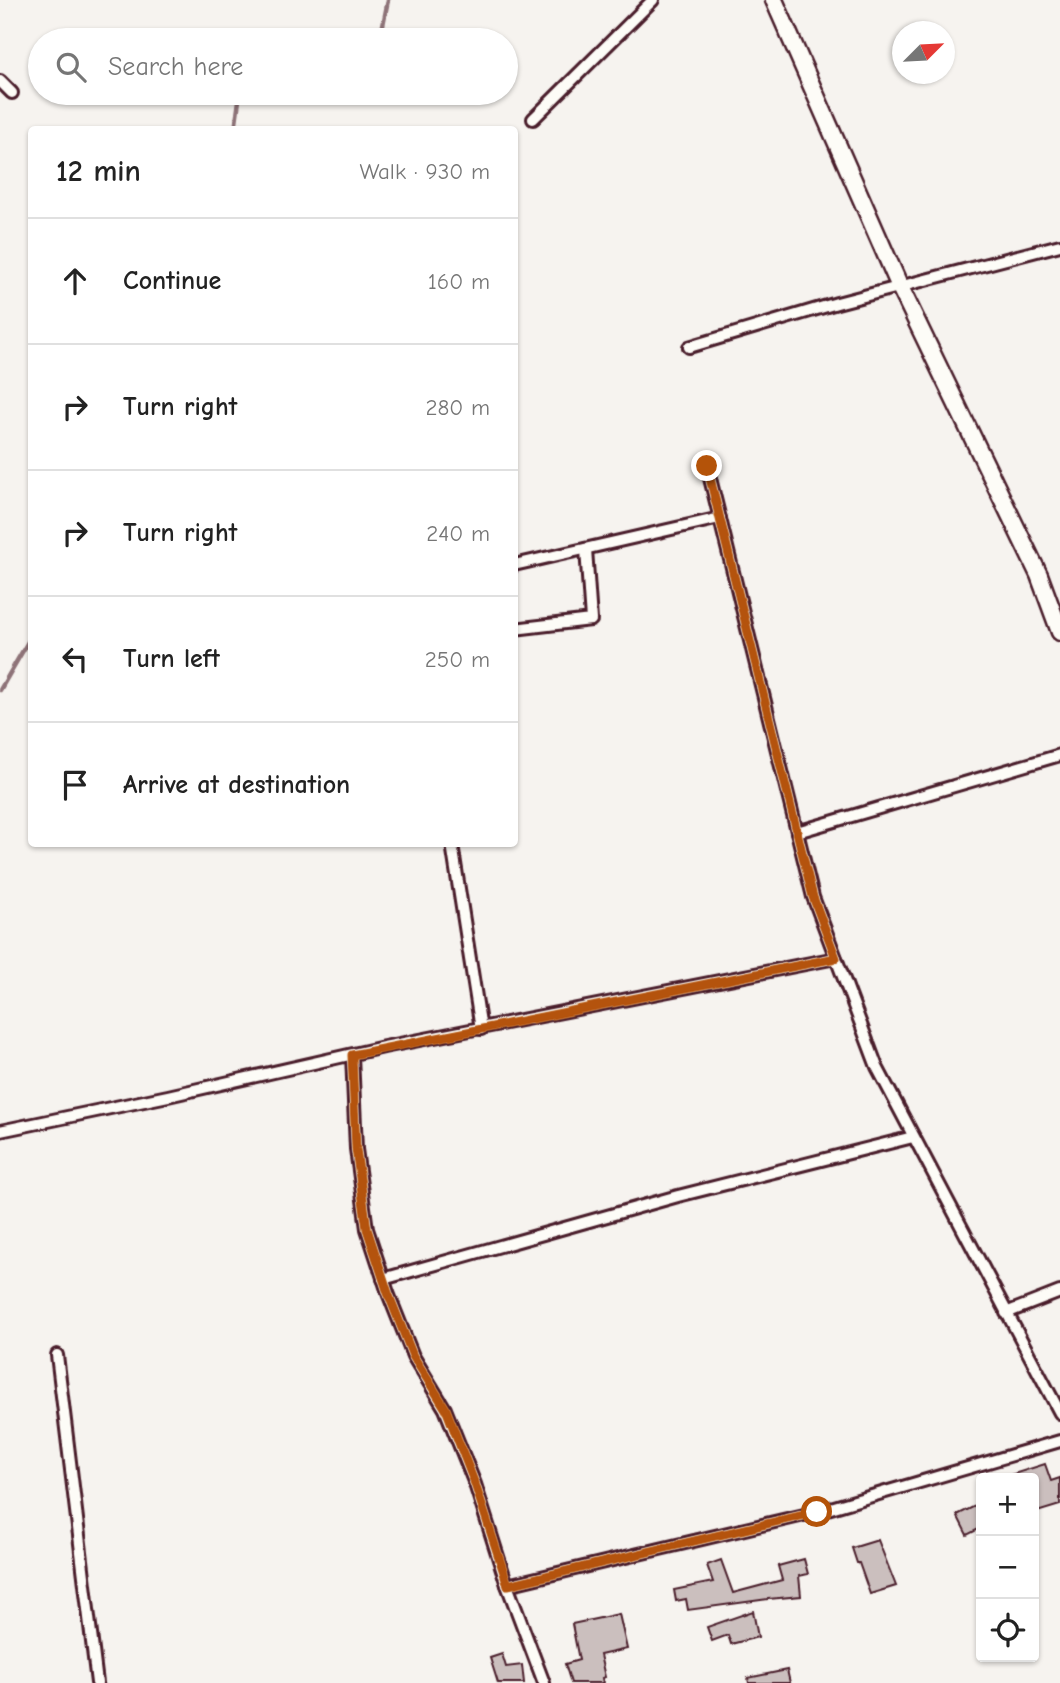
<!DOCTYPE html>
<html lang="en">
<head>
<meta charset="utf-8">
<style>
	:root { --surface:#fff; --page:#f6f6f6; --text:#222; --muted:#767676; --line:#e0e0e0 }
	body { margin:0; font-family:"Comic Neue",sans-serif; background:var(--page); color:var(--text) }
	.controls { position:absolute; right:21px; bottom:21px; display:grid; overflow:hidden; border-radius:7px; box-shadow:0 2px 5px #0004 }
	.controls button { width:63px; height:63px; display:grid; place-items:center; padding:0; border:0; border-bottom:2px solid var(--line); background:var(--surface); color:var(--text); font:35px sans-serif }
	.compass { position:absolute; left:892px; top:21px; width:63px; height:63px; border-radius:50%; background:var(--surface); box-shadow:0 2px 5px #0004; rotate:66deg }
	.stop { position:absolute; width:21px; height:21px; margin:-16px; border:5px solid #b45309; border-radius:50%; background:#fff }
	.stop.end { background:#b45309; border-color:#fff; box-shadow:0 2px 7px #0008 }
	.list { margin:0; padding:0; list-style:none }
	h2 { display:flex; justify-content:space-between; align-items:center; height:91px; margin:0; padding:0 28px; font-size:30px }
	h2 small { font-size:23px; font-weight:400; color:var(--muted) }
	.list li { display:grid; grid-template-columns:46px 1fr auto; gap:21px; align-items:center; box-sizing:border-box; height:126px; padding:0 28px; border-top:2px solid var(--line) }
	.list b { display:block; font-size:26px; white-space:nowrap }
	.list em { font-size:23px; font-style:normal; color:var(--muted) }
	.icon { flex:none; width:38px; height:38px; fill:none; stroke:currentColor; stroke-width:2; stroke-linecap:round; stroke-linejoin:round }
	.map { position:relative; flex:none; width:1060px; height:1683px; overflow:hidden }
	.search { position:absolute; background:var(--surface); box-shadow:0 2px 5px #0004; left:28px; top:28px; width:490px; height:77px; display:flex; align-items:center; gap:18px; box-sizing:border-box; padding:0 24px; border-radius:38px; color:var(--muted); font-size:26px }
	.panel { position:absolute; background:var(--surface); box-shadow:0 2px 5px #0004; left:28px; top:126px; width:490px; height:721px; border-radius:7px }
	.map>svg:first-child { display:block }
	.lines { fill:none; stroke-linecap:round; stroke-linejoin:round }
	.stream { stroke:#8e7378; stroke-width:4.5 }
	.building { fill:#cbbfbe; stroke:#4a1f2b; stroke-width:2 }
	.street-casing { stroke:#4a1f2b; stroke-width:16 }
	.secondary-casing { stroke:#4a1f2b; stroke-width:21 }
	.street { stroke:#fdfcf7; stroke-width:10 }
	.secondary { stroke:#fdfcf7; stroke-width:16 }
	.route { stroke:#b45309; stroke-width:9 }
</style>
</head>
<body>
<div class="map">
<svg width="1060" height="1683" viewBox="0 0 1060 1683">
	<rect width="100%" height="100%" fill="#f6f3ef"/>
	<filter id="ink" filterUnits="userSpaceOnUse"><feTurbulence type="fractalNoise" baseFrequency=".0143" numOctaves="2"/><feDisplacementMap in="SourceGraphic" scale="14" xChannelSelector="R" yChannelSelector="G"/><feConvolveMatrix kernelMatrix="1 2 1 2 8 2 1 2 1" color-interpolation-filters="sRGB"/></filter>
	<g filter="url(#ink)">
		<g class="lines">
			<g class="stream">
				<path d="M302,40L319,30L353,32L382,30L388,0"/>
				<path d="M235,130L240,93"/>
				<path d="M0,690L32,635"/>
			</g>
		</g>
		<g class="building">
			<path d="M1045,1464L1051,1481L1060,1478V1505L1034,1513V1478H1008L1007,1476Z"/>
			<path d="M981,1503V1528L967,1535L957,1515Z"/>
			<path d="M878,1540L896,1586L870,1594L859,1563H857L852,1548Z"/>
			<path d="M804,1559L808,1574L799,1576L801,1596L768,1599L688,1610L686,1599L676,1601L674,1590L713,1582L707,1565L721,1560L733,1593L782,1580L778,1566Z"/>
			<path d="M753,1611L758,1637L731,1644L728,1635L712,1641L707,1627Z"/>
			<path d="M619,1614L627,1649L600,1655L605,1677L602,1678L603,1683H571L565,1664L579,1660L572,1624Z"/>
			<path d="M502,1654L506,1667L522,1665L524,1683H498L490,1658Z"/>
			<path d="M787,1670L790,1683H749L748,1678Z"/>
		</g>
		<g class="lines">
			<defs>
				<g id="street">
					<path d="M0,81L12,93"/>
					<path d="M533,119L653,0"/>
					<path d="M689,347L837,303L1060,245"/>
					<path d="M707,466L813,897L877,1067L1060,1413"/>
					<path d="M514,565L720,518"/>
					<path d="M514,629L591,620L586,549"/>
					<path d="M797,832L1060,755"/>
					<path d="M452,844L481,1029"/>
					<path d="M352,1055L356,1149L367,1229L388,1293L413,1356L445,1409L475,1484L507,1585L544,1683"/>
					<path d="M0,1131L168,1096L384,1047L836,958"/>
					<path d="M383,1279L678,1196L913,1137"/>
					<path d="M1006,1313L1060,1292"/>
					<path d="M57,1355L97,1683"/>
					<path d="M507,1585L817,1512L1060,1441"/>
				</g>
				<path id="secondary" d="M774,0L900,287L1039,575L1060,632"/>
			</defs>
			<use href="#street" class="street-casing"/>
			<use href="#secondary" class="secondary-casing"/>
			<use href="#street" class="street"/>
			<use href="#secondary" class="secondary"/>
		</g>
	</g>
	<g class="lines" filter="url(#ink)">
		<path class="route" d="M707,466L813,897L836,958L352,1055L356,1149L367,1229L388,1293L413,1356L446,1409L475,1484L508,1585L817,1512"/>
	</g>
</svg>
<div class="controls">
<button>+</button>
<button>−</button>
<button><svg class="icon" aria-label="locate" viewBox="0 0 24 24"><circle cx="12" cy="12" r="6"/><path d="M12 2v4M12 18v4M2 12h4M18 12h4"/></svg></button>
</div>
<svg class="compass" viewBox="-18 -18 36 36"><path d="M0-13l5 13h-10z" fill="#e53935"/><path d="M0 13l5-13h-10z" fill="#767676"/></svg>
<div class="stop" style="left:817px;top:1512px"></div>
<div class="stop end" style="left:707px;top:466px"></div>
<div class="search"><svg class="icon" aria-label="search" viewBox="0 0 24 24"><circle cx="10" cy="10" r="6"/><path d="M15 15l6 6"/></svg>Search here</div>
<section class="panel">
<h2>12 min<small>Walk · 930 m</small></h2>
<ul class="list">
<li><svg class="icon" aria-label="ahead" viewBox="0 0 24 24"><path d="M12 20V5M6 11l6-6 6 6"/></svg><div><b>Continue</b></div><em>160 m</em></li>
<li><svg class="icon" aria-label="right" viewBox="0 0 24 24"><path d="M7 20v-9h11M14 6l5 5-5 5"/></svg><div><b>Turn right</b></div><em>280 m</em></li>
<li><svg class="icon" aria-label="right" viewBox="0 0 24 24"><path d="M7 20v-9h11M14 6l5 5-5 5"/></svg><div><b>Turn right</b></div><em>240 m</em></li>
<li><svg class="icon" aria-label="left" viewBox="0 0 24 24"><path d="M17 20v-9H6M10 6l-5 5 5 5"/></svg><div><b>Turn left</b></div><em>250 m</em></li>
<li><svg class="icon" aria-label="arrive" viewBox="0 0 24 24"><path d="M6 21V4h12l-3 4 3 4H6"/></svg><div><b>Arrive at destination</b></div></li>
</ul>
</section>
</div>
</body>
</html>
